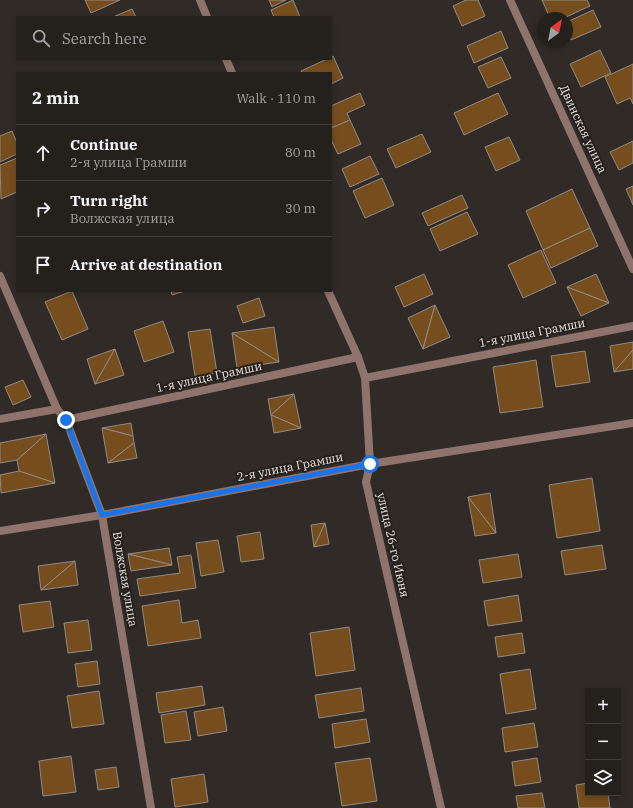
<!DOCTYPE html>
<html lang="en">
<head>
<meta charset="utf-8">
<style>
	:root { --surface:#24201c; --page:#2c2825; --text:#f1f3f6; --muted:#a3a3a3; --line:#413e3b }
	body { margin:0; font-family:"IBM Plex Serif",serif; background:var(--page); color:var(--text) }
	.controls { position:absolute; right:12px; bottom:12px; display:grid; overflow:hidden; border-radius:0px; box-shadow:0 2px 6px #0003 }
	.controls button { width:36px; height:36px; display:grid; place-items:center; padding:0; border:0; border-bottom:1px solid var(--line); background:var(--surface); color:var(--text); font:20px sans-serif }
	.compass { position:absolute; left:537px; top:12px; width:36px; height:36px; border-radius:50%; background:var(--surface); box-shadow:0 2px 6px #0003; rotate:33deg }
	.stop { position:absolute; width:12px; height:12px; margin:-9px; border:3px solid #1a73e8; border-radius:50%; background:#fff }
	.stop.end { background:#1a73e8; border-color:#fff; box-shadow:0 1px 4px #0008 }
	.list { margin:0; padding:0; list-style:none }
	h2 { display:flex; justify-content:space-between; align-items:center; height:52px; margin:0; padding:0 16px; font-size:17px }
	h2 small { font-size:13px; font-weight:400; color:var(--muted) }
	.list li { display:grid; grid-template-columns:26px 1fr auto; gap:12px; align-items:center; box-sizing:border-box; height:56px; padding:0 16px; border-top:1px solid var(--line) }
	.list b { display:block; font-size:15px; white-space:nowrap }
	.list p { margin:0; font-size:13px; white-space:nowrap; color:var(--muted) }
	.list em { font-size:13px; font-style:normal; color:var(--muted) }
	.icon { flex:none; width:22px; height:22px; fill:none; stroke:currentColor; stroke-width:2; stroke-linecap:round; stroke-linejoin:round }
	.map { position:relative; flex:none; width:633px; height:808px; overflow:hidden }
	.search { position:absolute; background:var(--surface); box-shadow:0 2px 6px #0003; left:16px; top:16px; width:316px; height:44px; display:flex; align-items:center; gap:10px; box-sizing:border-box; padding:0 14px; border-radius:0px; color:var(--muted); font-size:15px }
	.panel { position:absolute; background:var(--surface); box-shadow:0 2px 6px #0003; left:16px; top:72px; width:316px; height:220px; border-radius:0px }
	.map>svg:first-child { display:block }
	.building { fill:#764d1d; stroke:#918b85 }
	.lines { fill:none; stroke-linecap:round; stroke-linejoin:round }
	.minor { stroke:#8f736d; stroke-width:8 }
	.route { stroke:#1a73e8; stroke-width:5 }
	.labels { text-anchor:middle; stroke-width:4; stroke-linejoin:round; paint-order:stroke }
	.street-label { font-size:12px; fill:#e9e5e2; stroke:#26211c }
</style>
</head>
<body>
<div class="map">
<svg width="633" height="808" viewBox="0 0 633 808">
	<rect width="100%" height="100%" fill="#302b26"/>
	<g class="building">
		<path d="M85,0H120L91,13Z"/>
		<path d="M269,0H286L272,7Z"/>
		<path d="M293,0L300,17H274L271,10Z"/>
		<path d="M466,0H478L485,16L462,26L453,6Z"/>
		<path d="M542,0H587L590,6L564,18H550Z"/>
		<path d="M132,9L136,17H113Z"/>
		<path d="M593,10L601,27L571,40L567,31V22Z"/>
		<path d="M501,31L508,48L474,63L467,46Z"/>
		<path d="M600,50L611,73L581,87L570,64Z"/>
		<path d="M333,56L343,78L331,84V73H302L301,71L327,59H331V57Z"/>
		<path d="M501,57L511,78L488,88L478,67Z"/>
		<path d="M633,64V104L630,98L617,104L605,77Z"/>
		<path d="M360,93L365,105L347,113L350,120L331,128V106Z"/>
		<path d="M498,93L508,114L464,135L454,113Z"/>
		<path d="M350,120L361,144L338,154L331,140V128Z"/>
		<path d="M12,131L17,143V154L0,162V136Z"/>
		<path d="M422,134L431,152L396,168L387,149Z"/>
		<path d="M509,137L520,160L496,171L485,147Z"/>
		<path d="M633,141V163L619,170L610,152Z"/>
		<path d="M370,156L379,174L350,187L342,169Z"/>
		<path d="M17,158V192L1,199L0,165Z"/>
		<path d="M382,178L394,205L365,218L353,191Z"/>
		<path d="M633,186V205L626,189Z"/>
		<path d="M572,189L590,228L543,250L526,211Z"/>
		<path d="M462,195L468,208L428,226L422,213Z"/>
		<path d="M467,212L478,234L440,251L430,229Z"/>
		<path d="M590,228L598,246L551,268L543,250Z"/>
		<path d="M541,250L556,283L523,298L508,265Z"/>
		<path d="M424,274L433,294L404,307L395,287Z"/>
		<path d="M596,274L609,303L567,287Z"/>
		<path d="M567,287L609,303L581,316Z"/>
		<path d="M72,291L88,329L62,340L45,302Z"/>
		<path d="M171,291H185L172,295Z"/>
		<path d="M259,298L265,316L243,323L237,306Z"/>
		<path d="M435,305L423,349L408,318Z"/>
		<path d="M435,305L450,337L423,349Z"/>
		<path d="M163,321L174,352L144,362L134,331Z"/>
		<path d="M274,327L279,362L232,333Z"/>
		<path d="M210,329L217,373L195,376L188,332Z"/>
		<path d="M232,333L279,362L237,368Z"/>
		<path d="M633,342V350L614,372L610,346Z"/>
		<path d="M115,349L95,384L87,359Z"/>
		<path d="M115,349L124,375L95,384Z"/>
		<path d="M633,350V369L614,372Z"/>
		<path d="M585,351L590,382L556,387L551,356Z"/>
		<path d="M536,360L543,407L500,413L493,367Z"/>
		<path d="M23,380L31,397L13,405L5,387Z"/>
		<path d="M294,394L301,428L271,415Z"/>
		<path d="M294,394L271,415L268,399Z"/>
		<path d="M271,415L301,428L274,433Z"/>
		<path d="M131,423L133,436L102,428Z"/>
		<path d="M102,428L133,436L134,443L108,463Z"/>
		<path d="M46,434L55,483L19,471L17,460Z"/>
		<path d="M46,434L17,460L0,463V443Z"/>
		<path d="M134,443L137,458L108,463Z"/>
		<path d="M19,471L55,483L1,493L0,475Z"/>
		<path d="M592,478L600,531L557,538L549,485Z"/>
		<path d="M490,493L496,533L468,497Z"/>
		<path d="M468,497L496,533L475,536Z"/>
		<path d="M325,523L314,547L311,525Z"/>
		<path d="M325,523L329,544L314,547Z"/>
		<path d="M260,532L264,559L241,562L237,536Z"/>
		<path d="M218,540L224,572L201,576L196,543Z"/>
		<path d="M602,545L606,569L565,575L561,551Z"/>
		<path d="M169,548L172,565L128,554Z"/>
		<path d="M128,554L172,565L131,571Z"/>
		<path d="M518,554L522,577L483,583L479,560Z"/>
		<path d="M191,555L196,588L140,596L137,579L180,573L177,557Z"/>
		<path d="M75,561L78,585L41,590Z"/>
		<path d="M75,561L41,590L38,566Z"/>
		<path d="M518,595L522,621L488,626L484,601Z"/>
		<path d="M179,600L182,623L198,620L201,638L148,646L142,606Z"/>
		<path d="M50,601L54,627L23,632L19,605Z"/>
		<path d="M88,620L92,650L68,653L64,623Z"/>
		<path d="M349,627L355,670L316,676L310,633Z"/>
		<path d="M522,633L525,653L498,657L495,637Z"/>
		<path d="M97,661L100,684L78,687L75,664Z"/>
		<path d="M530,669L536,709L506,714L500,674Z"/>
		<path d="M202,686L205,705L159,713L156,693Z"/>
		<path d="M361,688L364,711L319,718L315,695Z"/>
		<path d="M99,691L104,724L72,728L67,696Z"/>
		<path d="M223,707L227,731L198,736L194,712Z"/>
		<path d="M186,711L191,740L165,743L161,715Z"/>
		<path d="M366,719L370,742L335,748L332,724Z"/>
		<path d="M534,723L538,747L505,752L502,728Z"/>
		<path d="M71,756L76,792L43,796L39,761Z"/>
		<path d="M370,758L377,801L342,806L335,763Z"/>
		<path d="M537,758L541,782L515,786L512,762Z"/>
		<path d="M116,767L119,787L98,790L95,770Z"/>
		<path d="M204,774L208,802L175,807L171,779Z"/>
		<path d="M588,783V793H608L610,808H579L576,785Z"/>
		<path d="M542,793L545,808H518L516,796Z"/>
	</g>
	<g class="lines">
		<g class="minor">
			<path d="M200,0L207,17"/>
			<path d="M510,0L633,269"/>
			<path d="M226,59L232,73"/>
			<path d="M0,276L57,409L66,420L102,515L151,808"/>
			<path d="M328,291L358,357L365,378L370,464L366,482L441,808"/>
			<path d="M365,378L633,326"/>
			<path d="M0,419L57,409"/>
			<path d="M66,420L358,357"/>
			<path d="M0,531L102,515L370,464L633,423"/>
		</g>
	</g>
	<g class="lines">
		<path class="route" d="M66,420L102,515L370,464"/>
	</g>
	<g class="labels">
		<g class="street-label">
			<text transform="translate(583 129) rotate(65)" y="4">Двинская улица</text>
			<text transform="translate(532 333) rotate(-11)" y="4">1-я улица Грамши</text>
			<text transform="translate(209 377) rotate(-12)" y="4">1-я улица Грамши</text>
			<text transform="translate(290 467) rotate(-11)" y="4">2-я улица Грамши</text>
			<text transform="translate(393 545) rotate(77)" y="4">улица 26-го Июня</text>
			<text transform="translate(125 579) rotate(80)" y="4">Волжская улица</text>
		</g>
	</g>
</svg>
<div class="controls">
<button>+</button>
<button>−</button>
<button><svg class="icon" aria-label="layers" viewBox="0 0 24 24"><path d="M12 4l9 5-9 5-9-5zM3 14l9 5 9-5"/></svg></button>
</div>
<svg class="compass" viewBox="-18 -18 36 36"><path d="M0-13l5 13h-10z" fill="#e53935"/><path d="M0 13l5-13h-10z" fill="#a3a3a3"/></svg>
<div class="stop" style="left:370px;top:464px"></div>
<div class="stop end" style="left:66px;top:420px"></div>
<div class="search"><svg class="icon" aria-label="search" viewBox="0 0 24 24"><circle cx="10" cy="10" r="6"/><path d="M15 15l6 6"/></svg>Search here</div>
<section class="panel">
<h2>2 min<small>Walk · 110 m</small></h2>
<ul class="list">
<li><svg class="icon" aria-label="ahead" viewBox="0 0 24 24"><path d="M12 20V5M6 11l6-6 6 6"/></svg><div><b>Continue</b><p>2-я улица Грамши</p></div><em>80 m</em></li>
<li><svg class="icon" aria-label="right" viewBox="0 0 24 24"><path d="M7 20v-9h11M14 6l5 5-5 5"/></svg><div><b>Turn right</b><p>Волжская улица</p></div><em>30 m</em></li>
<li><svg class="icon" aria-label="arrive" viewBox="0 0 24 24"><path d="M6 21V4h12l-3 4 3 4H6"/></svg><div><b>Arrive at destination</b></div></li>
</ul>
</section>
</div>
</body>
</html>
